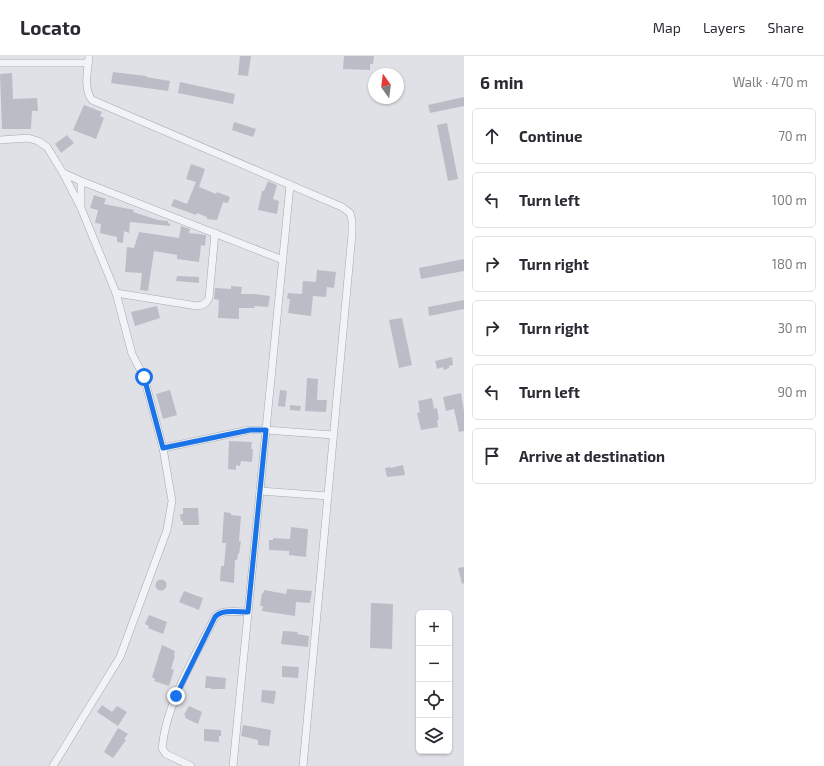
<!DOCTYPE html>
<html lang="en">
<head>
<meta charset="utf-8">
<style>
	:root { --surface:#fff; --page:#f7f7f7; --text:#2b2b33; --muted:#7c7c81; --line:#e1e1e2 }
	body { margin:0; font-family:"Exo 2",sans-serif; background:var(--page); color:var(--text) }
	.controls { position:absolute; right:12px; bottom:12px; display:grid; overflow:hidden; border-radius:6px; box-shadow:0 1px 3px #0004 }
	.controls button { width:36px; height:36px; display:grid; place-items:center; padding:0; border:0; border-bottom:1px solid var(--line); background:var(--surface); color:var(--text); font:20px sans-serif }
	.compass { position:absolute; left:368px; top:12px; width:36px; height:36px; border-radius:50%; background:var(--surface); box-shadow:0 1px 3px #0004; rotate:346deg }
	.stop { position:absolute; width:12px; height:12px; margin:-9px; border:3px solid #1a73e8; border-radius:50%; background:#fff }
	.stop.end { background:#1a73e8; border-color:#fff; box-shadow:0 1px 4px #0008 }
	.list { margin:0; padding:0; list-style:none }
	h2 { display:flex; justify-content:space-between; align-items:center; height:52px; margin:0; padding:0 16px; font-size:17px }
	h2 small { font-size:13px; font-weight:400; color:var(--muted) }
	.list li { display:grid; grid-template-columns:26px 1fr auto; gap:12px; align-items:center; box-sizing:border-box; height:56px; margin:0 8px 8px; padding:0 8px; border:1px solid var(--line); border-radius:6px }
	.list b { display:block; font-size:15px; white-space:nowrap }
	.list em { font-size:13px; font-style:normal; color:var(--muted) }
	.icon { flex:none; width:22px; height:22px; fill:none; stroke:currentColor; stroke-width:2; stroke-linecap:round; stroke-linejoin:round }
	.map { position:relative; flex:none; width:464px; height:710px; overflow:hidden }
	header { display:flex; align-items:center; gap:24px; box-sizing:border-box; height:56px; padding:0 20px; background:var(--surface); border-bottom:1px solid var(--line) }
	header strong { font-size:19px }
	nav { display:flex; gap:22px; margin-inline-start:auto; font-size:14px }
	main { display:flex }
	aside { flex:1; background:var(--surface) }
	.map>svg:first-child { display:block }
	.building { fill:#bbbcc6 }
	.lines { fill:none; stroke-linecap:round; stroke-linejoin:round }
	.minor-casing { stroke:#a6a7b1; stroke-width:8 }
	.minor { stroke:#f2f3f6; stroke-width:7 }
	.route { stroke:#1a73e8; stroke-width:5 }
</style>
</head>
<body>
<header>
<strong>Locato</strong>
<nav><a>Map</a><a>Layers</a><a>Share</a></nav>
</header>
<main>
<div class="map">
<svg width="464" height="710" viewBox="0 0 464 710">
	<rect width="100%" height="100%" fill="#e0e1e7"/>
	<g class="building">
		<path d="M240,0H251L248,20L238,19Z"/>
		<path d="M344,0H374L373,8H370V14L343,13Z"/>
		<path d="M113,16L146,20V21L170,25L168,35L111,27Z"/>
		<path d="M12,17L13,43L37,42L38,55H32L31,73H2L0,18Z"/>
		<path d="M180,26L235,38L233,48L178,37Z"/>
		<path d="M464,41V50L430,57L428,49Z"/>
		<path d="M84,49L102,56L100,60L104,62L96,83L73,74Z"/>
		<path d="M234,66L256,73L253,81L232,74Z"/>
		<path d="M447,67L458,123L448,125L437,69Z"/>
		<path d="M67,79L74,87L61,97L55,88Z"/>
		<path d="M191,108L205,113L199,131L216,138L217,136L230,141L228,147L223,146L217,164L207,163V161L197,157L196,159L171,150L174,143L187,148L196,126L186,123Z"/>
		<path d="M268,125L277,129L273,143L279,145L277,158L258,154L262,135H264Z"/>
		<path d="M94,139L106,143L104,148L134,154L133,156L158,164L168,165V167L170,168V170L130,166L129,177L124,175L123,187L117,186V181L100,177L101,168L95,167L98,154L90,152Z"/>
		<path d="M181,170L190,173L189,177L206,179L205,190L201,189L199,206L177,203V199L154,195L148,235L140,234L142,217L125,216L127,191L134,192L139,176L179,182Z"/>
		<path d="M464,203V215L421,223L419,212Z"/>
		<path d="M317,214L336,216L334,232L327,231L326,241L313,240L311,260L288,257L290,243H287L288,237L302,238L303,225L316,226Z"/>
		<path d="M177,220L199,221V227L176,225Z"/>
		<path d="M231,230L242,231L241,238H254L270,240L268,251L254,250L255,252H239V263L218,262L219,244L214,243L215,232L231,233Z"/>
		<path d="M464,244V253L429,260L428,251Z"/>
		<path d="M157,250L160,262L135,270L131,256Z"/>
		<path d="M402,262L412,309L399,312L389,264Z"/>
		<path d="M452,301L453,309L449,310V312L444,314L443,311L437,313L435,305Z"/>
		<path d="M307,322L318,323L317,344H327L326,356L305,355Z"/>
		<path d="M170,334L177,359L163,363L156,338Z"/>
		<path d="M280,334L287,335L285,351L278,350Z"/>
		<path d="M461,337L464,355V375L459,376L454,353L446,355L443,341Z"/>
		<path d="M432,342L434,353L437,352L439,364H437L438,371L421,374L417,357L420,356L418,345Z"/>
		<path d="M290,349L301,350L300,355L290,354Z"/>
		<path d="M229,385L252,386L251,393H253L252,406L241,405L240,410L236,409V414L228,413Z"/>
		<path d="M403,409L405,419L387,421L385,412L390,411L391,412Z"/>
		<path d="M183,452H198L199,469H183V465H181L180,458H183Z"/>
		<path d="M224,456L231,457V459L241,460L239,485H241L239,498H238L237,504H235L234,527L220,525L221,510H224L226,487H222Z"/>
		<path d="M291,471L308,473L306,501L289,499V495L269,494V484H273V482L290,483Z"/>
		<path d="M464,511V527L462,528L458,512Z"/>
		<circle cx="161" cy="529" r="5.5"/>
		<path d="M287,533L312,535L310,547L296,546L295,560L262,555L263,550H260L262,537L263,538L264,534L286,538Z"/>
		<path d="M184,535L203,542L199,554L179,546Z"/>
		<path d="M371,547L393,548L392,593L370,592Z"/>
		<path d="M149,559L167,566L163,578L148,572L149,570L145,568Z"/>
		<path d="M283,575L298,576L297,578L309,580L308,591L281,588Z"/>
		<path d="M162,589L175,595L174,599L175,600L171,613L174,614L169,630L154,625L155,623L152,621Z"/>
		<path d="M282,610L299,611L298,622L282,621Z"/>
		<path d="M206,620L226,622L225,633H211V632H205Z"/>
		<path d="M262,634L276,635L274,648L261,646Z"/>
		<path d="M102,649L112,656L117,650L127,656L118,670L97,656Z"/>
		<path d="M189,650L202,656L198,668L185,662L186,660L184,659Z"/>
		<path d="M243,669L271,674L269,690L258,689V684L241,680Z"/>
		<path d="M118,672L128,678L124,683L126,684L113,702L104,696Z"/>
		<path d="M204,673L221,674V680H219V686L204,685Z"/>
	</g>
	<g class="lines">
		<defs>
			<g id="minor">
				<path d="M89,0C88,14 83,32 92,44L342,151L350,157L352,165V178L303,710"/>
				<path d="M0,7H88"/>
				<path d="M0,84L28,82L38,85L47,91L63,117L81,125V152L116,237L132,298L144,321L163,392L172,445L167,474L120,601L53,710"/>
				<path d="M63,117L80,150"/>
				<path d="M81,125L283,204"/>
				<path d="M116,237L197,250C203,249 206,248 209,242L215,177"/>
				<path d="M163,392L249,374H266L333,379"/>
				<path d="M260,435L328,440"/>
				<path d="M191,710L166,698L162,692C167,645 194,603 215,561C222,553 237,556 248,556"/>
				<path d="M233,710L290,129"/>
			</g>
		</defs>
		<use href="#minor" class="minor-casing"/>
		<use href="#minor" class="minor"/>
	</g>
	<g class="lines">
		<path class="route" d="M144,321L163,392L250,374H266L248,556C237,556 222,553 215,561L176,640"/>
	</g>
</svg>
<div class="controls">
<button>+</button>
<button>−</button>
<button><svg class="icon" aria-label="locate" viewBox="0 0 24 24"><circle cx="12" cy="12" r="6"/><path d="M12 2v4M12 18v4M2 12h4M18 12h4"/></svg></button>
<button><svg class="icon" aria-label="layers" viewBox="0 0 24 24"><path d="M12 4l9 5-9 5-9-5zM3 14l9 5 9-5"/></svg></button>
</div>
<svg class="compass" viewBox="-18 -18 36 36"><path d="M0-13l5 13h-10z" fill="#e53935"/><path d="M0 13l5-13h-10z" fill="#7c7c81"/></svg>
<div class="stop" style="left:144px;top:321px"></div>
<div class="stop end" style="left:176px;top:640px"></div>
</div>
<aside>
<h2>6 min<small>Walk · 470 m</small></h2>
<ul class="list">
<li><svg class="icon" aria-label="ahead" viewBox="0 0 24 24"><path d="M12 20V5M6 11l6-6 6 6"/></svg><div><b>Continue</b></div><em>70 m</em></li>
<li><svg class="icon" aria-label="left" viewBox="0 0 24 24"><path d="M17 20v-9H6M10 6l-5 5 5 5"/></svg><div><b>Turn left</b></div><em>100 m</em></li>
<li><svg class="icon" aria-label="right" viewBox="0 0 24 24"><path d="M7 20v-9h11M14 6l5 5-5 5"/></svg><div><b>Turn right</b></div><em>180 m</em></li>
<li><svg class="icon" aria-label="right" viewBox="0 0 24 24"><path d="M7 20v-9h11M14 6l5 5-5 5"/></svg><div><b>Turn right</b></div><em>30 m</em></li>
<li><svg class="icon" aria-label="left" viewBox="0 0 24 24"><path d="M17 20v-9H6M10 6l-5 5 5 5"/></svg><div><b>Turn left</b></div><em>90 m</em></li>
<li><svg class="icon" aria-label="arrive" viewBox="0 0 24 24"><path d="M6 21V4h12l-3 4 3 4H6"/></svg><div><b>Arrive at destination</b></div></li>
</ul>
</aside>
</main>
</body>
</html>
